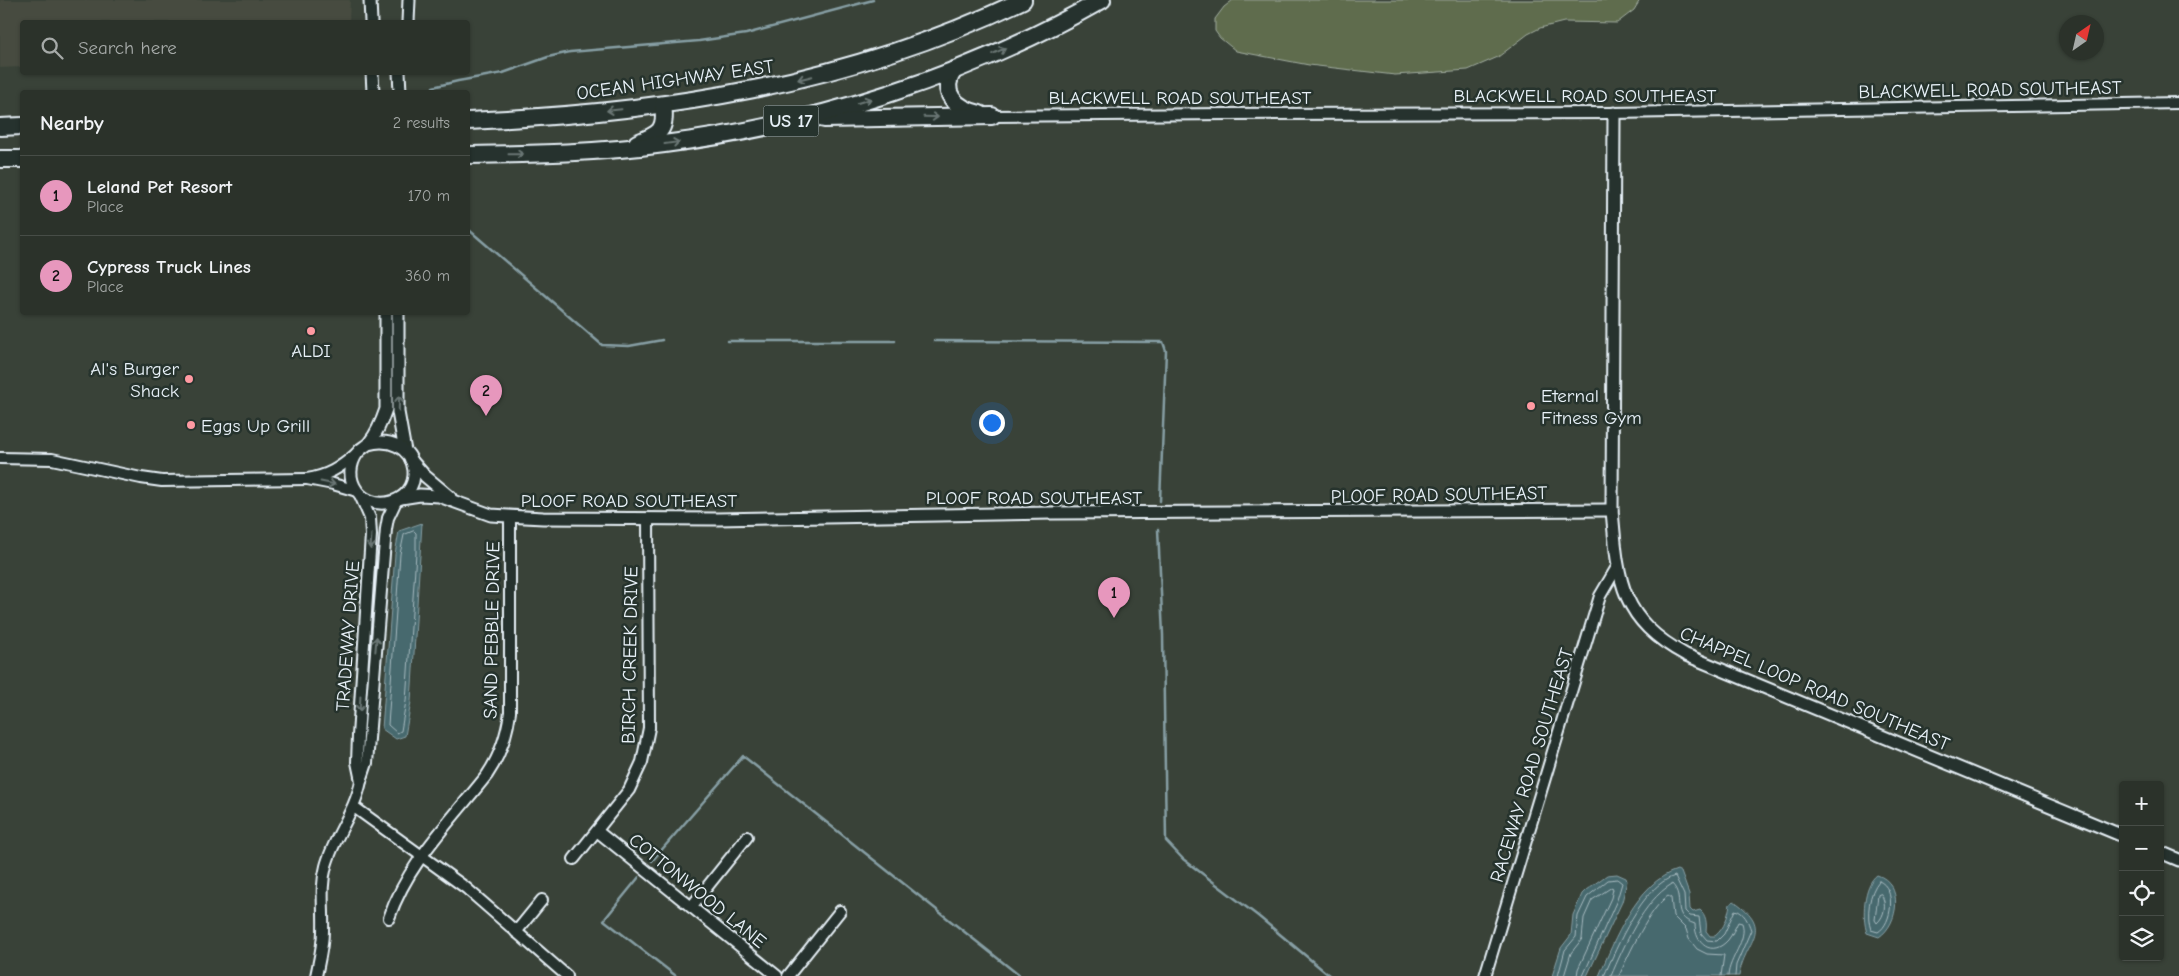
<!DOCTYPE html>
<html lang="en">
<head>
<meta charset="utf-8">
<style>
	:root { --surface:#2b322a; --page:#333a32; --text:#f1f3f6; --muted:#a6aaa8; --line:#474d47; --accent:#e797bd }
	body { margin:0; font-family:"Comic Neue",sans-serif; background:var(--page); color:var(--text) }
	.controls { position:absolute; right:15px; bottom:15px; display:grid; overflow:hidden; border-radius:5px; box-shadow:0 1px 4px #0004 }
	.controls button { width:45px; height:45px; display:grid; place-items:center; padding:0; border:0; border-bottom:1px solid var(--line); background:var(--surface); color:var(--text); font:25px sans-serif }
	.compass { position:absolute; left:2059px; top:15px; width:45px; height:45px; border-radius:50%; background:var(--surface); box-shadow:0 1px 4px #0004; rotate:34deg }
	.you { position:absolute; left:991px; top:422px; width:18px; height:18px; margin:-12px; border:4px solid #fff; border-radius:50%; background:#1a73e8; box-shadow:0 0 0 8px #1a73e833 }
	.badge { display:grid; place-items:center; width:32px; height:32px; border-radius:50%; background:var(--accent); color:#111; font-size:16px; font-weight:700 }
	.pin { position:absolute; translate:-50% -41px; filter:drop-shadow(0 1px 2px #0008) }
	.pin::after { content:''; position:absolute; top:26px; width:18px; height:15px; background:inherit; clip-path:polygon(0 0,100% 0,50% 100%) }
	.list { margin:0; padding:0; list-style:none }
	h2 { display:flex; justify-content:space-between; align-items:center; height:65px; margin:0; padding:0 20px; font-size:21px }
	h2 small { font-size:16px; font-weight:400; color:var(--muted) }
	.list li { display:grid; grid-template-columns:32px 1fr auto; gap:15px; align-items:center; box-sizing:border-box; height:80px; padding:0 20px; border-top:1px solid var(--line) }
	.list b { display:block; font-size:19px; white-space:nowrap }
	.list p { margin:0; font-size:16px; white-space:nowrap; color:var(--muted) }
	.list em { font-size:16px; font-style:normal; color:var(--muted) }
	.icon { flex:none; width:28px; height:28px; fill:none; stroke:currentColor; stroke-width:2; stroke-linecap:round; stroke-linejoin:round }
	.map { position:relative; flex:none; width:2179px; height:976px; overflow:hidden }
	.search { position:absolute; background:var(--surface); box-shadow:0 1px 4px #0004; left:20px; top:20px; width:450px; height:55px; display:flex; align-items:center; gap:12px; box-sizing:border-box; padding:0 18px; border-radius:5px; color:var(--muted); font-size:19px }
	.panel { position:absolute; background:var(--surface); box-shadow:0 1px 4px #0004; left:20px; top:90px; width:450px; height:225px; border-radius:5px }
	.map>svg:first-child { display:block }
	.built { fill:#464c3f }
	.green { fill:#5e6c4d; stroke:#a3aea2 }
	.water { fill:#47696e; stroke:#879fa5 }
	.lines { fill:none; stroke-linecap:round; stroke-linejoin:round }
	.shore { stroke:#a8bbc1; stroke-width:1 }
	.stream { stroke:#879fa5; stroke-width:2.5 }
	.minor-casing { stroke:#e8f1f8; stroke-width:14 }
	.tertiary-casing { stroke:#e8f1f8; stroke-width:15 }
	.trunk-casing { stroke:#e8f1f8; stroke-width:20 }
	.minor { stroke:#26332d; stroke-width:10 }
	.tertiary { stroke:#26332d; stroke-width:11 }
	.trunk { stroke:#26332d; stroke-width:16 }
	.oneway { stroke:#6a7674 }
	.poi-dot { fill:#ff9aa2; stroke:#26332d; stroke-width:2 }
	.labels { text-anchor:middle; stroke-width:5; stroke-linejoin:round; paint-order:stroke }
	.shield { fill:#26332d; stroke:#aeb8bb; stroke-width:1 }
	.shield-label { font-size:18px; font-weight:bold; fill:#e8f1f8 }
	.street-label { font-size:19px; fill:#e8f1f8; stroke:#26332d }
	.poi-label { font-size:19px; fill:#e8f1f8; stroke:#26332d; text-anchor:start }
</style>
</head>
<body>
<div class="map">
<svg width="2179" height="976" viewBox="0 0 2179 976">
	<rect width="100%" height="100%" fill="#394238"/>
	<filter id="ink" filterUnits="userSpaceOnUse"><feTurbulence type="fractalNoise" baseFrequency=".02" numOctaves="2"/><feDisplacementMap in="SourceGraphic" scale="10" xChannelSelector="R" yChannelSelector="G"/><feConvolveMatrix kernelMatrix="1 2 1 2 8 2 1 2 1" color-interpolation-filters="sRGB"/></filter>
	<g filter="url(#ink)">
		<path class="built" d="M0,0H350L349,22H22V67L0,68Z"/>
		<path class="green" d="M1233,0H1640L1634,10L1617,23L1564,22L1540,28L1528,34L1498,57L1468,70L1395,75L1309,65L1236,51L1220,38L1215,31V19L1224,7Z"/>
		<g class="water">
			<path d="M422,523L411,702L405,736L396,739L382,729L395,554L399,531Z"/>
			<path d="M1677,870L1681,872L1689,894L1690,909L1693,912L1700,910C1706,915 1707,923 1706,931L1710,936H1715C1725,928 1728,916 1730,904L1734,901C1776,930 1744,941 1739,976H1599C1614,941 1637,882 1677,870Z"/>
			<path d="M1617,874L1626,878L1627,881L1622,902L1587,976H1552L1561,948L1571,935L1573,915L1582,894L1586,890L1607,875Z"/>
			<path d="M1877,875C1904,883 1899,924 1879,937L1867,933C1862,918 1863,885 1877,875Z"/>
		</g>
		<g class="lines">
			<g class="shore">
				<path d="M414,531L416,533V553L406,701L401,731L397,733L388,725L400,554L404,535Z"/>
				<path d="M1879,881C1897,888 1892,924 1878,932L1871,930C1866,916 1869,892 1879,881Z"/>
				<path d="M1881,894C1887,903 1885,916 1877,923L1875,920L1878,895Z"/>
				<path d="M1558,976L1565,950L1576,937L1578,916L1587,897L1608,880L1617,879L1622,883L1617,900L1583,976"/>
				<path d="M1564,976L1571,953L1582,939L1584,918L1592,900L1612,887L1613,889L1611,898L1578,969L1577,976"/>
				<path d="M1604,976C1617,947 1642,885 1675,876L1684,895L1685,911L1690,916L1699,917L1701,933L1707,940L1717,941L1724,934L1735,910C1744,912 1748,921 1751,930L1736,965L1735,976"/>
				<path d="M1611,976C1624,946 1643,901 1672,884C1686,898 1669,916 1695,924C1695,944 1712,958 1728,940C1732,935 1735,928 1738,922L1742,923C1748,940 1729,958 1728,976"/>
				<path d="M1619,976C1628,956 1650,907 1668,896L1671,898L1673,916L1686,929L1689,939L1697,949L1707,954L1724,955L1721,976"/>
			</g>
			<g class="stream">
				<path d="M433,87L458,81L503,73L548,57L570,52L699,41L746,34L873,0"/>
				<path d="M468,229L602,345L629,346L662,340"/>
				<path d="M728,341H895"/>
				<path d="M934,341L1163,342L1166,351L1160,501"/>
				<path d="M1158,529L1163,635L1166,841L1183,859L1258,916L1330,976"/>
				<path d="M652,861L743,756L1020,976"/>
				<path d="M639,877L604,920L676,976"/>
			</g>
			<defs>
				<g id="minor">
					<path d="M992,116L1227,114L1614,113L2179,103"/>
					<path d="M356,454C340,468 327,476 307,479L333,484L357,491"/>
					<path d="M0,458L52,459L141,478L162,481L307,479"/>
					<path d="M360,495L370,518L371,535L358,736L357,762L361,781L367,763L386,529L388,518L396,501"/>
					<path d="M354,807L466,888L567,976"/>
					<path d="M597,831L777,976"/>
					<path d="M574,859L629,790L642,762L649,728L648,519"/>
					<path d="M691,907L747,837"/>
					<path d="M389,918C408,862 451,821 487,775C500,756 507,735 510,712V517"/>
					<path d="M516,932L542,900"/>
					<path d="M316,976C319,961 323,946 323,931C324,908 320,888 326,866C334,836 355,812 361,781"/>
					<path d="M788,976L840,911"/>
					<path d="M1485,976L1600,596L1617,567"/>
				</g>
				<g id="tertiary">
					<path d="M370,0L371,22"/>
					<path d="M408,22L409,0"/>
					<path d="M372,72L373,92"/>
					<path d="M399,72L400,92"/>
					<path d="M1614,113L1612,510C1618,579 1619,619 1686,655L2123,836"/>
					<path d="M398,312V412L405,451"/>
					<path d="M368,444C388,438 411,446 414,470C417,504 369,516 354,486C348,474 351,459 360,450C362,448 366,446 369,443C377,433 382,421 386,409V312"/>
					<path d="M411,460L425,476L450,497"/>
					<path d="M401,498L420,495L439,496L491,515L543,518L718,519L1051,513L1612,510"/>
					<path d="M2160,852L2179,860"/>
				</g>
				<g id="trunk">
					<path d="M954,70C938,93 957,109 980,114"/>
					<path d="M824,119L992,116"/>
					<path d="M468,121C662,113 846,85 1023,0"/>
					<path d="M0,127L22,126"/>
					<path d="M637,143C659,134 667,131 663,105"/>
					<path d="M468,155C533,154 599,153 664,144C816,125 968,76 1102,0"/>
					<path d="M0,159H22"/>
				</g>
			</defs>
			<use href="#minor" class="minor-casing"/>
			<use href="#tertiary" class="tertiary-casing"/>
			<use href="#trunk" class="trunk-casing"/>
			<use href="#minor" class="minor"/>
			<use href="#tertiary" class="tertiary"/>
			<use href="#trunk" class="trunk"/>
		</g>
		<defs><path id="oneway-shaft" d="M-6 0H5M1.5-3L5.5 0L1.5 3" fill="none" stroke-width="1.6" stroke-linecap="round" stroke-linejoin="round" transform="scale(1.25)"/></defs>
		<g class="oneway">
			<use href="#oneway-shaft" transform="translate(999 51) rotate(-24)"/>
			<use href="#oneway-shaft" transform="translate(805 78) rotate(166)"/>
			<use href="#oneway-shaft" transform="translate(864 101) rotate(-17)"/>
			<use href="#oneway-shaft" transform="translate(614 110) rotate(174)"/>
			<use href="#oneway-shaft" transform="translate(931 117) rotate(1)"/>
			<use href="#oneway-shaft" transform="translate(672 143) rotate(-8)"/>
			<use href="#oneway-shaft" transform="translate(516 154) rotate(-1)"/>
			<use href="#oneway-shaft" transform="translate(399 403) rotate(-88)"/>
			<use href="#oneway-shaft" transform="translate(328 483) rotate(11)"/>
			<use href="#oneway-shaft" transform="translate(371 542) rotate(93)"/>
			<use href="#oneway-shaft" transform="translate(376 644) rotate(-85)"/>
			<use href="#oneway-shaft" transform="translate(360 704) rotate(93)"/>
		</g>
	</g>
	<g class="poi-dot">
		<circle cx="311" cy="331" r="5"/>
		<circle cx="189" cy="379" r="5"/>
		<circle cx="1531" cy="406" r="5"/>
		<circle cx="191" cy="425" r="5"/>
	</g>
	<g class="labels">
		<rect class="shield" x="763.5" y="105.5" width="55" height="31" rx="4"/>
		<g class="shield-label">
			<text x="791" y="127">US 17</text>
		</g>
		<g class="street-label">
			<text transform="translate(675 79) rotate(-8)" y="7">OCEAN HIGHWAY EAST</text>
			<text transform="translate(1990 89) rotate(-1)" y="7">BLACKWELL ROAD SOUTHEAST</text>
			<text x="1585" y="102">BLACKWELL ROAD SOUTHEAST</text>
			<text x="1180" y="104">BLACKWELL ROAD SOUTHEAST</text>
			<text transform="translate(1439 494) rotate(-1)" y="7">PLOOF ROAD SOUTHEAST</text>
			<text x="1034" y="504">PLOOF ROAD SOUTHEAST</text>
			<text x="629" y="507">PLOOF ROAD SOUTHEAST</text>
			<text transform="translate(491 630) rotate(-89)" y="7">SAND PEBBLE DRIVE</text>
			<text transform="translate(347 636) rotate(-86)" y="7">TRADEWAY DRIVE</text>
			<text transform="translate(629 655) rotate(-89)" y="7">BIRCH CREEK DRIVE</text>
			<text transform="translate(1815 688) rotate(23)" y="7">CHAPPEL LOOP ROAD SOUTHEAST</text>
			<text transform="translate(1531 765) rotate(-73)" y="7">RACEWAY ROAD SOUTHEAST</text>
			<text transform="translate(698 890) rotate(39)" y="7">COTTONWOOD LANE</text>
		</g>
		<g class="poi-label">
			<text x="311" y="357" text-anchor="middle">ALDI</text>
			<text x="179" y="375" text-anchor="end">Al's Burger<tspan x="179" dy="22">Shack</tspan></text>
			<text x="1541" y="402">Eternal<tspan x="1541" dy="22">Fitness Gym</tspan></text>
			<text x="201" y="432">Eggs Up Grill</text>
		</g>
	</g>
</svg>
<div class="controls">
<button>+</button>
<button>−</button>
<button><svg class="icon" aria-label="locate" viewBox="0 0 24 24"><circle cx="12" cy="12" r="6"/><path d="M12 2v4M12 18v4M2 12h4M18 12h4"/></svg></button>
<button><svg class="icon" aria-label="layers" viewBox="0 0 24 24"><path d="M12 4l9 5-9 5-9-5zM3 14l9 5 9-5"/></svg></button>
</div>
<svg class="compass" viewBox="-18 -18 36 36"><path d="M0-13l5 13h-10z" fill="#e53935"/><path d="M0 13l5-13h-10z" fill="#a6aaa8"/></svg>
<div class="you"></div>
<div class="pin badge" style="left:1114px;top:618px">1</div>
<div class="pin badge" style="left:486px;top:416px">2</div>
<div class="search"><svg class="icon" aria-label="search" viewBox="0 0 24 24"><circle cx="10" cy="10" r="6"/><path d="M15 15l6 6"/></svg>Search here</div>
<section class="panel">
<h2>Nearby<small>2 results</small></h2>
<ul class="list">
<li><span class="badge">1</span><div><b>Leland Pet Resort</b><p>Place</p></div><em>170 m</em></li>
<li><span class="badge">2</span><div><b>Cypress Truck Lines</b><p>Place</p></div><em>360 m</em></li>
</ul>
</section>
</div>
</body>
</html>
